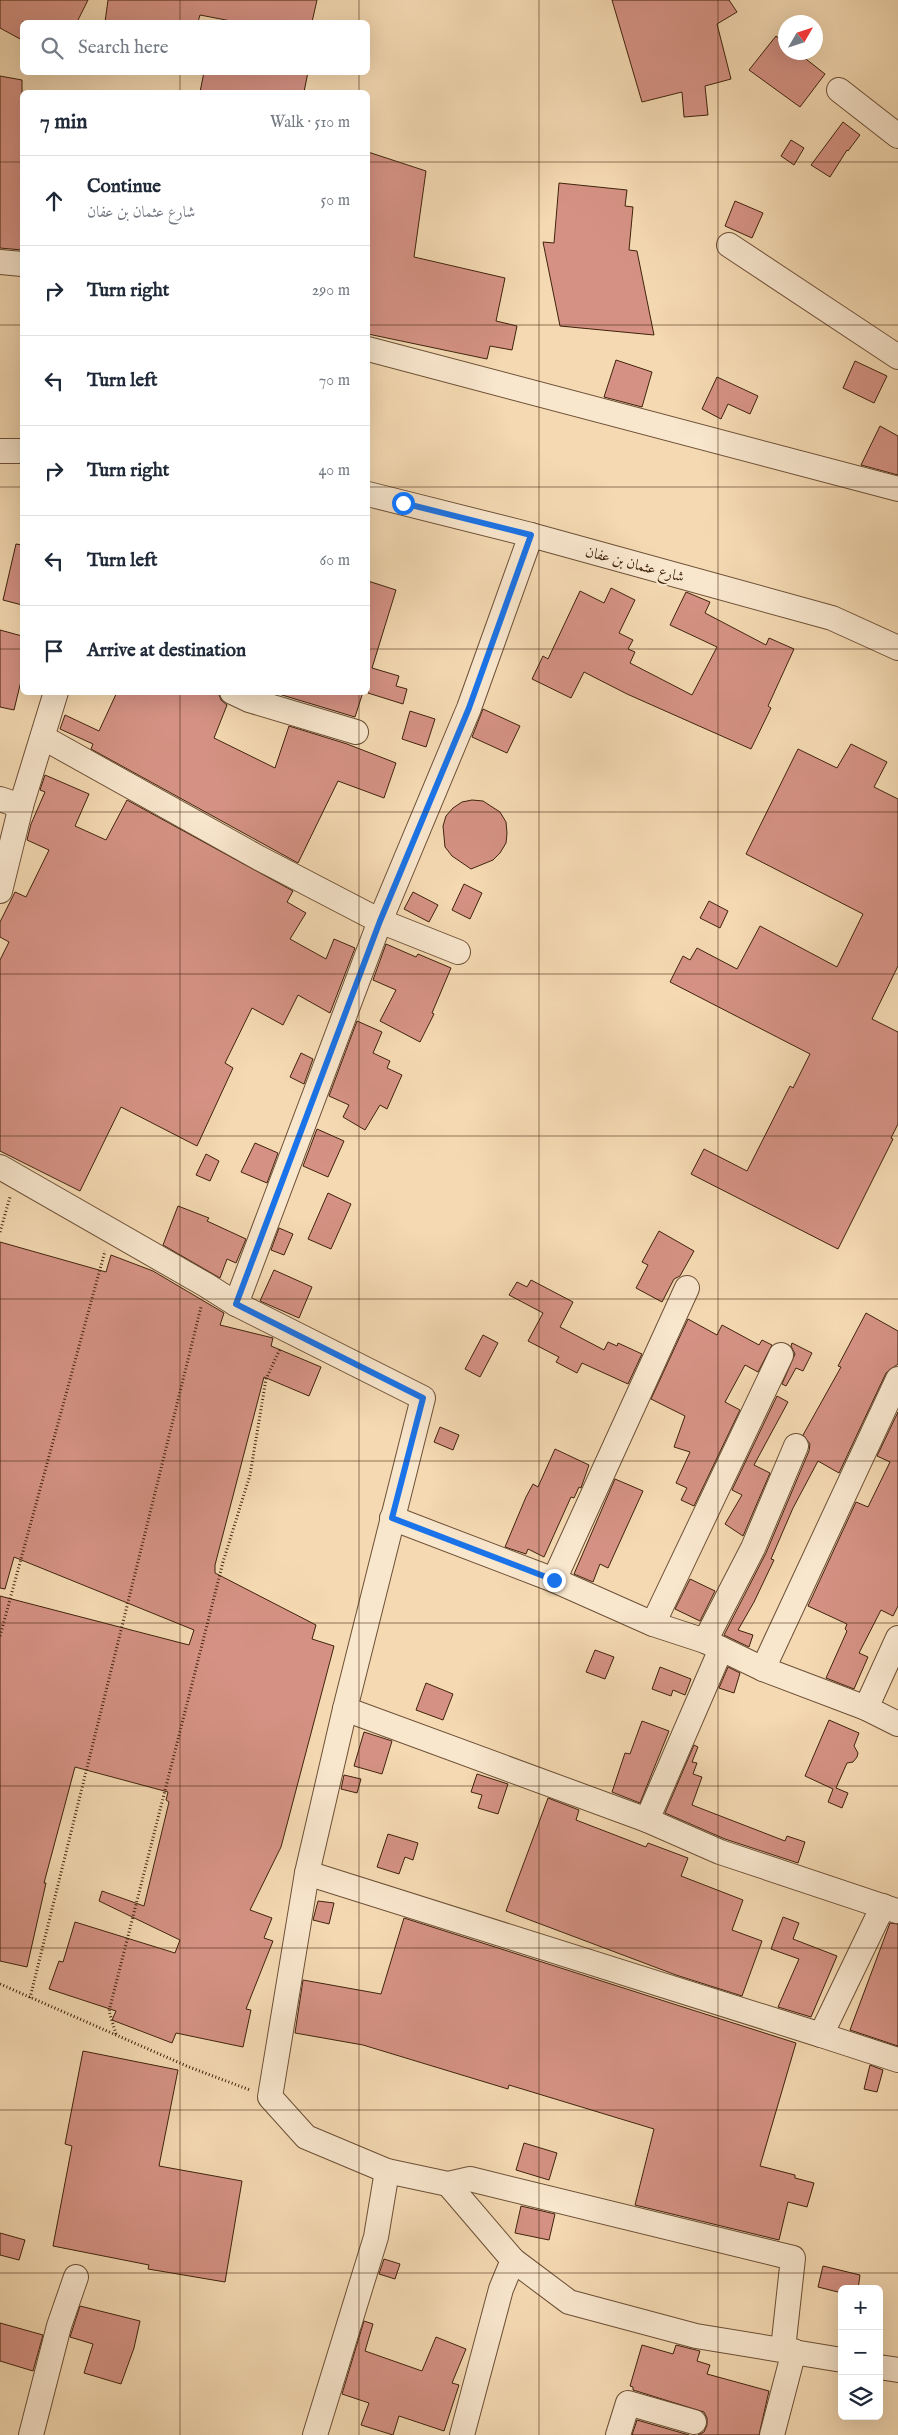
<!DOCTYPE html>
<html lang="en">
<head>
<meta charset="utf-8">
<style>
	:root { --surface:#fff; --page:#f6f6f7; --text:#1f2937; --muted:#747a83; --line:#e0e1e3 }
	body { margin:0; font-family:"IM FELL English",Amiri,serif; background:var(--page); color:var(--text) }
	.controls { position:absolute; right:15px; bottom:15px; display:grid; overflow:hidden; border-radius:8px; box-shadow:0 5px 20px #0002 }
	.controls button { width:45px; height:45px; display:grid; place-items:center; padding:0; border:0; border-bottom:1px solid var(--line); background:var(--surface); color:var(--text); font:25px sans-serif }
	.compass { position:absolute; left:778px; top:15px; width:45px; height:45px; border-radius:50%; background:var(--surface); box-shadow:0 5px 20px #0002; rotate:51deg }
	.stop { position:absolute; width:15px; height:15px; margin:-11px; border:4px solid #1a73e8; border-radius:50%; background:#fff }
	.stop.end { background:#1a73e8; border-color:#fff; box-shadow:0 1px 5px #0008 }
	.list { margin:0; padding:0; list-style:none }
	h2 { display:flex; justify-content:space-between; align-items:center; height:65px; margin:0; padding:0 20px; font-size:21px }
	h2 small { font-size:16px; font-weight:400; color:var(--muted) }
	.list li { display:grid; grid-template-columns:32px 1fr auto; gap:15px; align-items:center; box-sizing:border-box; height:90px; padding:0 20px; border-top:1px solid var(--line) }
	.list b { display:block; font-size:19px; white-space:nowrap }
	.list p { margin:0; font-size:16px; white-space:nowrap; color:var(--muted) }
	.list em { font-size:16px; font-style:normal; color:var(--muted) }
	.icon { flex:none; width:28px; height:28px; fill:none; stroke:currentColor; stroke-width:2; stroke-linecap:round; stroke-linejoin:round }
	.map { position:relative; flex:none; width:898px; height:2435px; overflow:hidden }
	.search { position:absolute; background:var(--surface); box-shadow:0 5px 20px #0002; left:20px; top:20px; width:350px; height:55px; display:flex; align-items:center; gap:12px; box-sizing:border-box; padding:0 18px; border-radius:8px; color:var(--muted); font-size:19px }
	.panel { position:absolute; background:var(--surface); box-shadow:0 5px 20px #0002; left:20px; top:90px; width:350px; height:605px; border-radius:8px }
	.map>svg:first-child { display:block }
	.building { fill:#d59284; stroke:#40230c }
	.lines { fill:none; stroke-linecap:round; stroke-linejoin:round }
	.minor-casing { stroke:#6d5036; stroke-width:26 }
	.path { stroke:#40230c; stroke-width:3; stroke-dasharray:1 2.5; stroke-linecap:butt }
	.minor { stroke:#f8e6cd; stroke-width:24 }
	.route { stroke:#1a73e8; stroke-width:6 }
	.grid { fill:none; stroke:#40230c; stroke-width:1; stroke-opacity:0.55 }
	.labels { text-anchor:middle; stroke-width:4.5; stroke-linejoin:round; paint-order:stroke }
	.street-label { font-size:15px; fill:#40230c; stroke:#f8e6cd }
</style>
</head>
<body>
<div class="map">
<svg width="898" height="2435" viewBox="0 0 898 2435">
	<rect width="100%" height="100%" fill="#f4d9b2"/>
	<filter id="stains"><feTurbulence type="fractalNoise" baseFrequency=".004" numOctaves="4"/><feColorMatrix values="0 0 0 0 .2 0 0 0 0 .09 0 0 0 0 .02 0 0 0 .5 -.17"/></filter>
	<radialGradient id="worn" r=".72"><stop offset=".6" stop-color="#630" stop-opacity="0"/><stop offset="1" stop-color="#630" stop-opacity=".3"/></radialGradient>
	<g class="building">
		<path d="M0,0H88L77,22H22V40L0,28Z"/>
		<path d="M108,0H317L312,22H236L200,15L198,22H105Z"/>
		<path d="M612,0H729L737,12L717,24L731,79L705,86L708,115L684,117L682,92L642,102Z"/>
		<path d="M776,36L786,44V52H797L825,74L800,107L749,70Z"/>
		<path d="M204,72H308L304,92H200Z"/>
		<path d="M0,76L22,80V250L0,248Z"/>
		<path d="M843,122L860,135L848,151L847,150L830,177L811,165Z"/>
		<path d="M791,140L804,148L794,165L781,156Z"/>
		<path d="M368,152L426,171L414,257L505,278L496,321L517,326L512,350L490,346L487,359L368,334Z"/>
		<path d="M559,183L627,190L625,206L633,207L629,250L637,251L654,335L560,326L543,242L554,243Z"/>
		<path d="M735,201L763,213L752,238L725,226Z"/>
		<path d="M616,360L652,372L642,407L604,397Z"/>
		<path d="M855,361L887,376L874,403L843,388Z"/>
		<path d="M717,377L758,396L750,414L728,404L721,419L702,409Z"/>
		<path d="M880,426L898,436V475L861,465Z"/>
		<path d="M16,544L22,545V605L3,600Z"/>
		<path d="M368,581L396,590L372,668L399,676L396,686L407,689L403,704L368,693Z"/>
		<path d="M611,588L635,600L619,633L633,640L628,649L635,652L630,663L692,695L717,647L670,625L686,592L710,602L705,613L766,645L769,638L794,649L768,706L771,708L751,749L627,694L584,672L571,698L532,679L543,656L548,659L580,591L604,603Z"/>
		<path d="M0,630L22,636V677L14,710L0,707Z"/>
		<path d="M117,692H218L221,700L227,705L214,738L275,768L289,726L347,744L396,763L384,798L338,781L298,863L91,749L93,744L60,729L65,715L99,731Z"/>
		<path d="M272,692H363L355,717Z"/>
		<path d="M483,709L520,726L507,753L472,737Z"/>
		<path d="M410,711L435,719L426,747L402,739Z"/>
		<path d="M851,744L887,762L874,787L898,799V966L872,1019L898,1032V1124L891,1138L893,1139L838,1249L691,1174L704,1149L747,1171L790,1086L793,1088L810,1054L670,982L683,956L690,960L697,948L737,969L760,926L837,967L863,914L746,854L798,749L837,768Z"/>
		<path d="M45,775L89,794L75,826L106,840L127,800L293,891L287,902L306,913L290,939L326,959L334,939L355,948L330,1013L298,995L283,1025L252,1008L225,1063L233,1068L197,1146L121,1107L80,1191L0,1151V960L9,942L0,937V922L15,892L26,897L49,850L27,840L31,824L45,792L40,790Z"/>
		<path d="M472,800L483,801L500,812L506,822L507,833L506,843L500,853L493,860L471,869L452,856L445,847L443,826L446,816L453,808L462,802Z"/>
		<path d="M464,884L482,893L470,919L452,910Z"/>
		<path d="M413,892L438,905L429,922L404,909Z"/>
		<path d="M709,901L728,911L720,928L700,918Z"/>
		<path d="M386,944L416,957L418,954L451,968L432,1013L434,1014L420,1042L380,1021L396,990L373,980Z"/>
		<path d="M357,1021L382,1032L373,1053L390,1061L387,1068L402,1075L387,1109L380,1105L365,1130L343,1117L349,1105L329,1096Z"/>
		<path d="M301,1053L313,1059L304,1084L290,1077Z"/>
		<path d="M317,1129L344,1141L328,1177L303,1166Z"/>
		<path d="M255,1143L278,1153L267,1183L241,1172Z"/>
		<path d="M206,1154L219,1161L210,1181L196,1175Z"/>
		<path d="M328,1193L351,1204L331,1249L308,1239Z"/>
		<path d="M178,1206L209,1218L207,1221L246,1239L236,1263L227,1259L220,1278L163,1245Z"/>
		<path d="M279,1228L293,1234L284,1255L271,1250Z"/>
		<path d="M659,1231L694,1251L680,1276L674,1279L662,1302L636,1288L648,1265L642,1262Z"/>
		<path d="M0,1242L106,1272L111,1255L153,1271L224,1313L220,1325L273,1338L271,1346L321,1367L309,1396L264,1377L215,1565V1573L316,1625L312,1639L334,1646L281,1847L250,1910L272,1918L264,1938L273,1941L246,2009L251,2010L243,2047L176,2033L172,2043L112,2020L116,2011L49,1989L59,1961L63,1962L75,1922L175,1953L180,1940L99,1901L102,1891L144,1906L169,1802L166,1800L168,1792L75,1767L44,1883H46L27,1967L0,1961V1596L189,1645L194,1630L14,1557L5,1589L0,1588Z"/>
		<path d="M274,1270L312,1287L299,1318L260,1301Z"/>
		<path d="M531,1280L573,1302L560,1327L604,1350L608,1342L617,1346L618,1343L642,1354L628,1384L582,1363L577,1373L556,1362L559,1357L528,1341L543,1313L509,1295L517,1282L527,1287Z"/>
		<path d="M866,1313L898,1331V1364L886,1373L839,1473L818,1461L793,1508L771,1559L774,1560L754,1602L738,1630L753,1635L749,1647L724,1635L766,1553L809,1451L810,1444L803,1435L841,1367L838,1366Z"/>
		<path d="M688,1319L717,1335L722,1325L759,1345L762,1340L772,1345L758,1372L745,1365L725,1402L740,1410L694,1506L681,1500L687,1488L676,1483L690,1452L674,1447L685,1416L651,1399Z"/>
		<path d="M483,1335L498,1343L480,1377L465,1369Z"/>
		<path d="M792,1343L812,1353L803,1371L796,1368L786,1386L782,1384L795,1354L791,1346Z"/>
		<path d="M777,1396L788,1402L754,1465L770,1473L743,1536L725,1524L742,1495L732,1490Z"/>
		<path d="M898,1412V1606L893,1616L881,1610L859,1653L868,1657L854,1689L826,1678L847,1631L845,1629L847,1624L808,1606L856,1502L868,1507L890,1462L877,1456Z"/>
		<path d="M440,1427L459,1435L453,1450L434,1442Z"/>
		<path d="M555,1449L589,1465L581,1488L579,1487L574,1498L571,1497L544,1557L528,1549L526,1554L505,1547L526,1497L533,1484L538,1487Z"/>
		<path d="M615,1479L643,1491L608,1568L600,1564L593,1582L574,1574Z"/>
		<path d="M690,1579L715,1591L700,1621L675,1609Z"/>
		<path d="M595,1650L614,1657L605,1679L586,1672Z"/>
		<path d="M660,1667L691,1679L685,1695L673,1690L671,1696L652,1689Z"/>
		<path d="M728,1667L740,1673L734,1693L719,1688Z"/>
		<path d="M426,1683L453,1694L443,1720L416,1710Z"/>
		<path d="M829,1720L859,1733L854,1746L858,1753L857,1757L853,1762L847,1763L836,1788L848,1793L842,1808L828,1802L833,1789L805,1776Z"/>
		<path d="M642,1721L669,1731L640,1803L612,1792L625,1753L630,1754Z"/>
		<path d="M364,1732L392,1741L382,1774L354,1766Z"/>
		<path d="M694,1745L698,1747L692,1762L697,1763L693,1774L702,1777L692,1805L785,1841L787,1836L805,1842L798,1863L725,1839L665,1813Z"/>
		<path d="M477,1774L508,1784L498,1814L478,1808L482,1795L471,1792Z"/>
		<path d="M344,1775L361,1779L357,1793L341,1789Z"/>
		<path d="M548,1798L579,1810L576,1820L646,1847L648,1843L688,1858L681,1876L743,1900L732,1930L762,1941L742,1996L676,1975L506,1911Z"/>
		<path d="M388,1834L418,1843L413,1860L405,1857L399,1874L377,1867Z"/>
		<path d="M318,1901L334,1903L329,1924L313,1920Z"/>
		<path d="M783,1917L799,1923L793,1939L837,1956L811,2017L778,2007L799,1959L771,1949Z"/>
		<path d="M404,1918L796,2043L760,2166L795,2175V2178L814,2183L807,2207L788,2202L779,2240L635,2205L654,2129L509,2085L508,2089L363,2045L295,2033L303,1980L381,1994Z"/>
		<path d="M890,1923L898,1924V2046L850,2030Z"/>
		<path d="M83,2051L178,2070L159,2166L242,2181L225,2282L148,2269L149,2265L53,2246L72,2146L65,2144Z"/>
		<path d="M870,2065L883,2070L877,2092L864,2089Z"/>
		<path d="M524,2143L557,2153L549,2180L516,2170Z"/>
		<path d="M521,2206L555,2214L549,2240L515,2233Z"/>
		<path d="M0,2233L25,2240L19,2260L0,2255Z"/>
		<path d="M384,2259L400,2264L395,2279L379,2274Z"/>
		<path d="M823,2266L860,2275L858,2289H842V2293L818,2287Z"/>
		<path d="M80,2306L140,2321L134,2348L121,2384L84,2373L93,2344L70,2337Z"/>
		<path d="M364,2321L373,2324L365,2351L422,2371L436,2337L466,2349L452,2383L459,2385L444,2431L399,2416L393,2435L361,2425L369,2403L342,2394Z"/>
		<path d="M0,2323L43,2335L33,2371L0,2361Z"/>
		<path d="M642,2345L673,2354L676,2345L700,2351L697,2361L710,2365L707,2374L769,2391L759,2435H698L704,2432L707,2425V2418L704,2412L633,2390V2387L630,2386Z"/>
		<path d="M637,2420L689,2435H632Z"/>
	</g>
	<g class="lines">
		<defs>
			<g id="minor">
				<path d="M839,90L898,136"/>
				<path d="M729,245L898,357"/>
				<path d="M0,262L22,264"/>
				<path d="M368,349L898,489"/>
				<path d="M0,451H22"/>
				<path d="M368,494L531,535L832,618L898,648"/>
				<path d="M232,692L249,700L356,732"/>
				<path d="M44,738L259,858L380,921L458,952"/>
				<path d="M0,799L21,806"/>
				<path d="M0,891L21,806L56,692"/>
				<path d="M0,1167L206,1285L236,1304L423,1398L345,1709L307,1873L270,2097L306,2137L387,2171L448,2184L470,2179L793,2258L783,2349"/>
				<path d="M236,1304L380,921L469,708L531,535"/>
				<path d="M392,1518L554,1580L653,1624L705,1641L763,1669L866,1708L898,1724"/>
				<path d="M554,1580L687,1288"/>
				<path d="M653,1624L781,1355"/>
				<path d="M705,1641L753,1548L796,1446"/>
				<path d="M763,1669L898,1379"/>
				<path d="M866,1708L898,1638"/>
				<path d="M345,1709L647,1820L720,1852L897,1911"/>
				<path d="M647,1820L721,1649"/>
				<path d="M307,1873L821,2035L883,1906"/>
				<path d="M821,2035L898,2060"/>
				<path d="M448,2184L513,2260L569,2302L696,2336L842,2360"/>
				<path d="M879,2367L898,2370"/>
				<path d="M31,2435L59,2326L76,2277"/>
				<path d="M315,2435L376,2237L387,2171"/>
				<path d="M462,2435L501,2289L513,2260"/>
				<path d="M618,2435L628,2403L694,2422"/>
				<path d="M772,2435L794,2351"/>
			</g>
		</defs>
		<use href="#minor" class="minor-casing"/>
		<g class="path">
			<path d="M0,1232L10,1197"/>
			<path d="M0,1636L105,1251"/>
			<path d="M0,1984L189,2067L250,2090"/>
			<path d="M30,1998L201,1307"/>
			<path d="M116,2034L109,2011L223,1562L250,1475L266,1379L280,1349"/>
		</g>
		<use href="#minor" class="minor"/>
	</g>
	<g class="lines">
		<path class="route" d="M403,503L531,535L469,708L380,921L236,1304L423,1398L392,1518L554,1580"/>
	</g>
	<path class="grid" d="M180,0V22M359,0V22M539,0V2435M718,0V2435M180,72V92M359,72V92M0,162H22M368,162H898M0,325H22M368,325H898M0,487H22M368,487H898M0,649H22M368,649H898M180,692V2435M359,692V2435M0,812H898M0,974H898M0,1136H898M0,1299H898M0,1461H898M0,1623H898M0,1786H898M0,1948H898M0,2110H898M0,2273H898"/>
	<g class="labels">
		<g class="street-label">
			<text transform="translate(635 564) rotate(15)" y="5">شارع عثمان بن عفان</text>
		</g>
	</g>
	<rect width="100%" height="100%" filter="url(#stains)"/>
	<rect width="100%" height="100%" fill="url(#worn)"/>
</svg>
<div class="controls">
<button>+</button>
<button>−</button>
<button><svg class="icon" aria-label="layers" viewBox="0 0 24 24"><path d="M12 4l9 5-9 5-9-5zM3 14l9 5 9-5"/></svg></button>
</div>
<svg class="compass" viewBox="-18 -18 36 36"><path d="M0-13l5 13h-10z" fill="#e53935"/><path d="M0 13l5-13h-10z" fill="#747a83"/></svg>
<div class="stop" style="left:403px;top:503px"></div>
<div class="stop end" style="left:554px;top:1580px"></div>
<div class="search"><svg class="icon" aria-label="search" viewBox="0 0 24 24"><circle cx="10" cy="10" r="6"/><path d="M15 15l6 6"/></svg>Search here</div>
<section class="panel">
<h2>7 min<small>Walk · 510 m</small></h2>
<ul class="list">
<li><svg class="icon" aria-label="ahead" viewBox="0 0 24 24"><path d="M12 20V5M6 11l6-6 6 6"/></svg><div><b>Continue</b><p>شارع عثمان بن عفان</p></div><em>50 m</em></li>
<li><svg class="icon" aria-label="right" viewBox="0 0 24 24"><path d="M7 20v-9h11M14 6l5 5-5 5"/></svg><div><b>Turn right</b></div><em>290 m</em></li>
<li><svg class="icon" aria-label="left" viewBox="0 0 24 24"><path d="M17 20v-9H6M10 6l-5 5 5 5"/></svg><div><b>Turn left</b></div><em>70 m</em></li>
<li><svg class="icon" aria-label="right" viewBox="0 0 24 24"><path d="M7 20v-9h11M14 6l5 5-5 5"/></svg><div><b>Turn right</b></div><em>40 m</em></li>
<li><svg class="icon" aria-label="left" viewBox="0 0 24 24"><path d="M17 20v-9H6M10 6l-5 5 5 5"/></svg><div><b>Turn left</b></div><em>60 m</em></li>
<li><svg class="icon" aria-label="arrive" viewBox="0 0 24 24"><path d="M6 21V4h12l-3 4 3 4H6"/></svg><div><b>Arrive at destination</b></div></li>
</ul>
</section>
</div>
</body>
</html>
